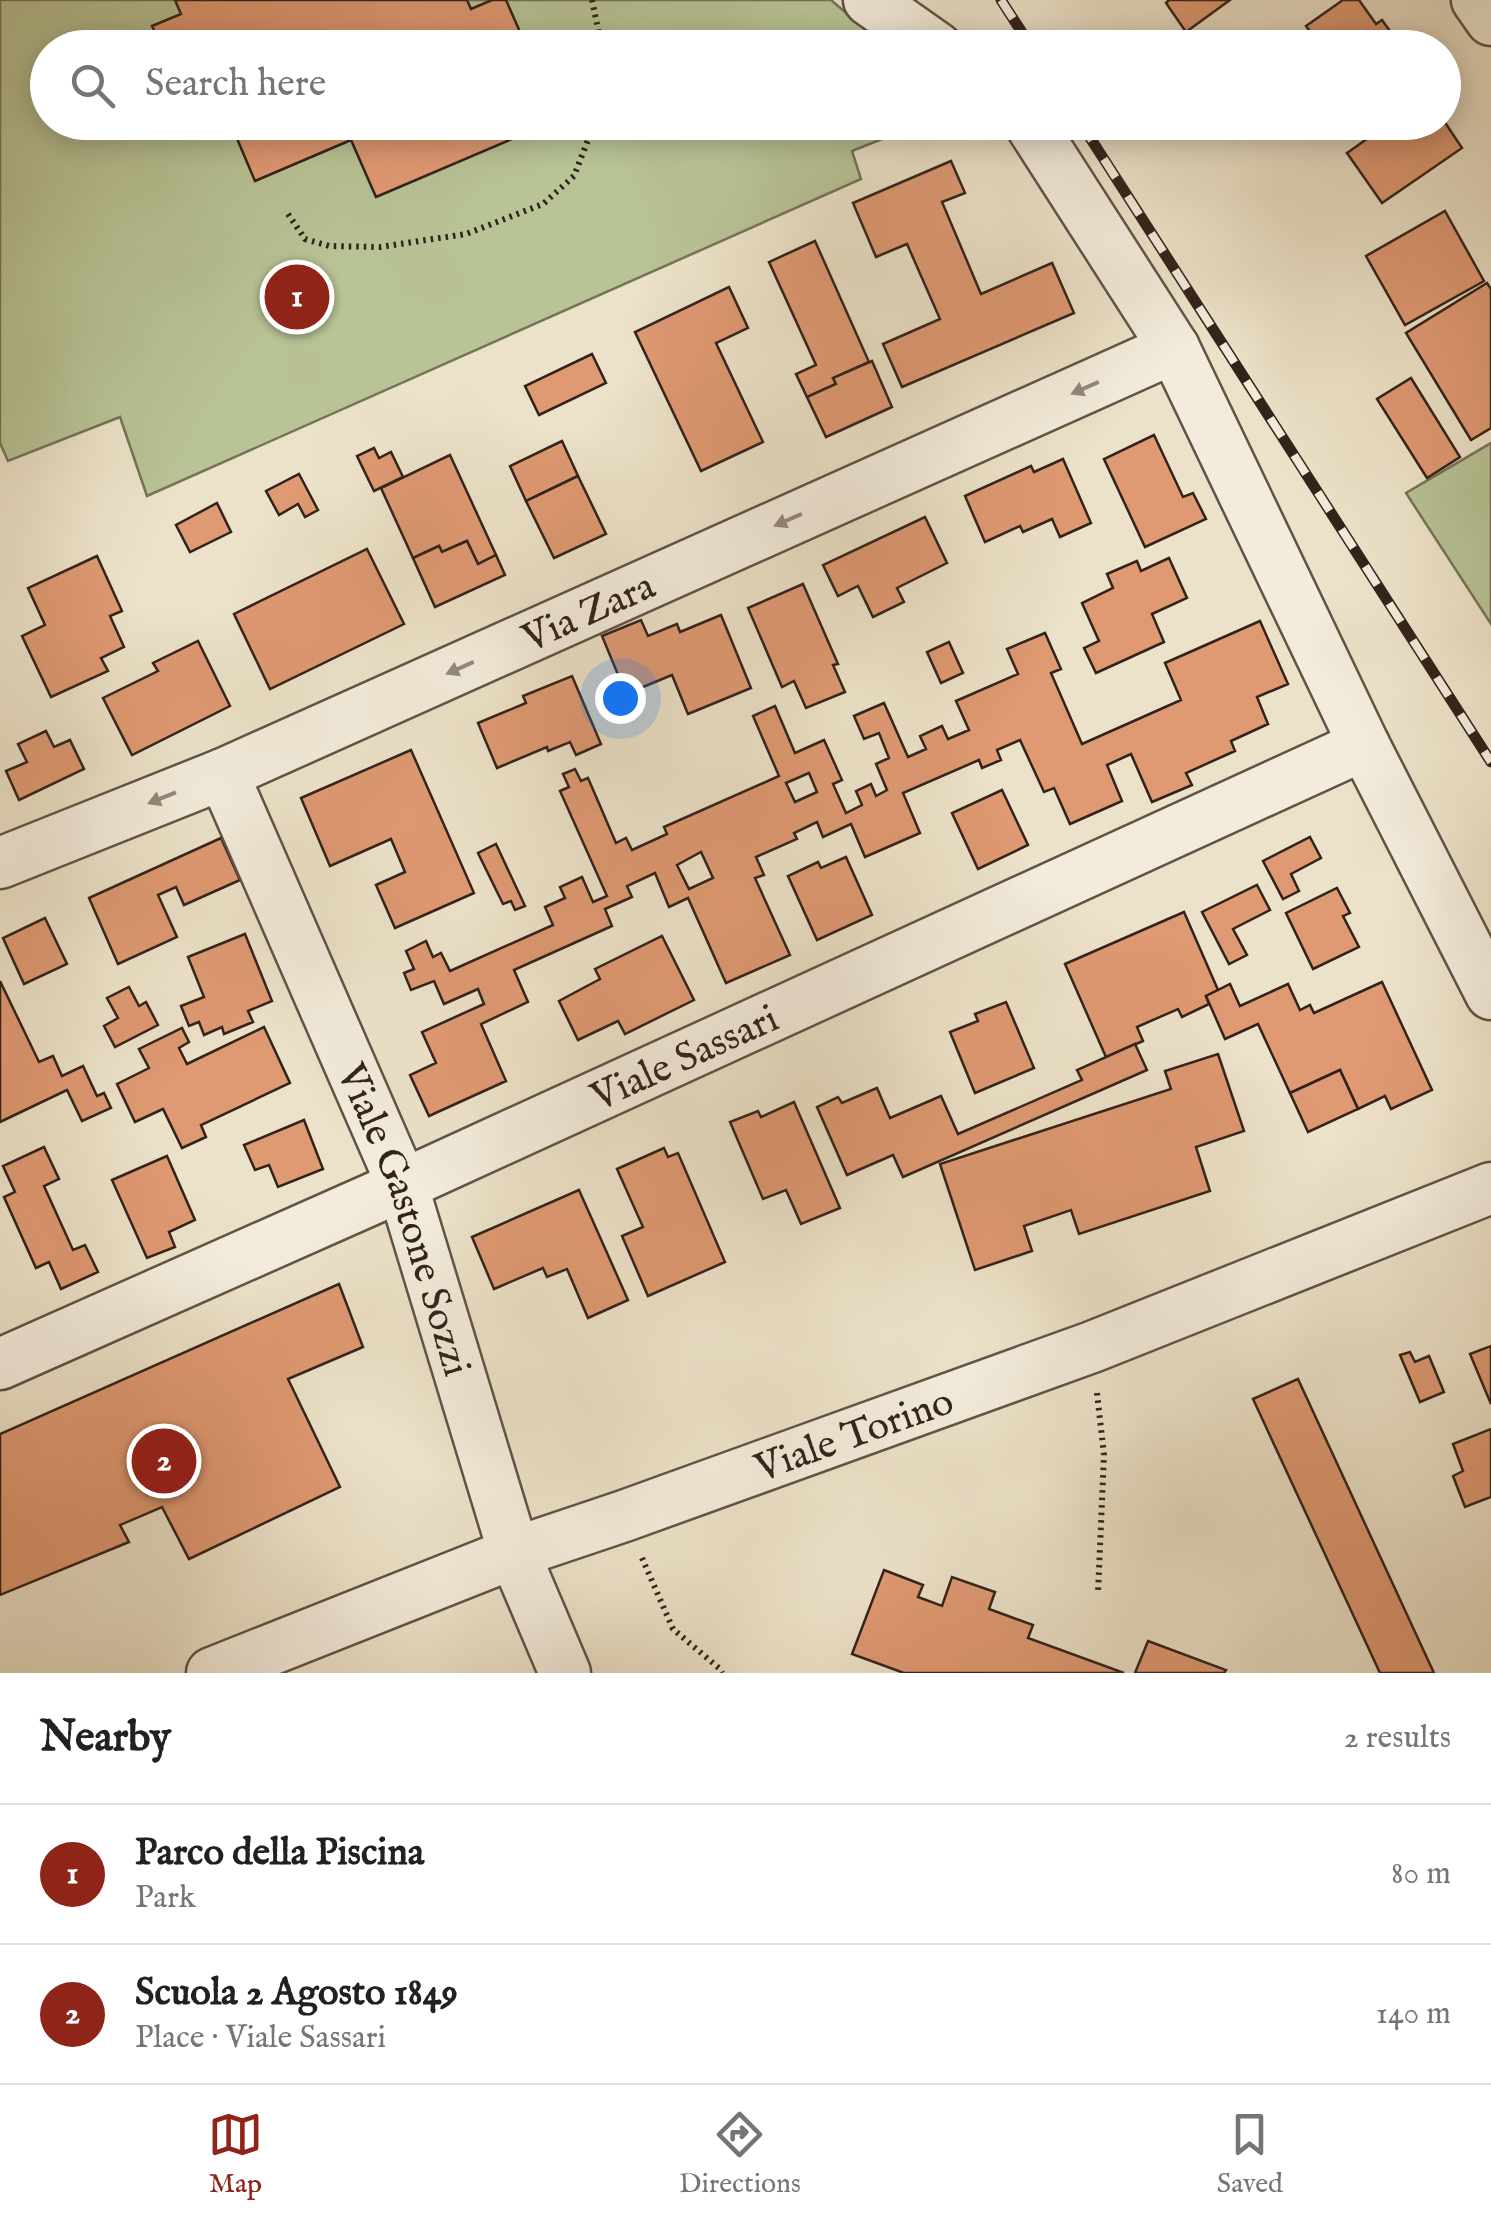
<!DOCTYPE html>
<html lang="en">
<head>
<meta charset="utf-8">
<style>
	:root { --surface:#fff; --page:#f6f6f6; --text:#202124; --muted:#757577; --line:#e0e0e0; --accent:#8f2418 }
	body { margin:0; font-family:"IM FELL English",serif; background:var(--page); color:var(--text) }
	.you { position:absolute; left:620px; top:698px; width:35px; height:35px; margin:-25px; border:8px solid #fff; border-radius:50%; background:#1a73e8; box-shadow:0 0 0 15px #1a73e833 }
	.badge { display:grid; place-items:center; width:65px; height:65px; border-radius:50%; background:var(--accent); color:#fff; font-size:32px; font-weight:700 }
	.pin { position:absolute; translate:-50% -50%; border:5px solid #fff; box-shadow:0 2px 10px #0006 }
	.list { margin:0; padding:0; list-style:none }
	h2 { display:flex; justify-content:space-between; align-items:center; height:130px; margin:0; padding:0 40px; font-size:42px }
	h2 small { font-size:32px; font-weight:400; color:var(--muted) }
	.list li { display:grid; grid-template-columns:65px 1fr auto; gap:30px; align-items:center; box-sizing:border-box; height:140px; padding:0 40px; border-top:2px solid var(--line) }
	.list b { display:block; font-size:38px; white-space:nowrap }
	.list p { margin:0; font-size:32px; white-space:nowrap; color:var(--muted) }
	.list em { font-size:32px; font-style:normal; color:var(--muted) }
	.icon { flex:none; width:55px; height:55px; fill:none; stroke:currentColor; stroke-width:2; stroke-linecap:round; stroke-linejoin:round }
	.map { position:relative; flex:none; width:1491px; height:1673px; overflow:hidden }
	.search { position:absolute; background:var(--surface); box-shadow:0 5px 25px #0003; left:30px; right:30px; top:30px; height:110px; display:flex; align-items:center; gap:25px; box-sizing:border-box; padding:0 35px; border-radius:55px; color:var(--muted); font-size:38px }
	.sheet { height:410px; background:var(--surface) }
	nav { display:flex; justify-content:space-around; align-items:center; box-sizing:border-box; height:140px; border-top:2px solid var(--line); background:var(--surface); font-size:28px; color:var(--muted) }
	nav a { display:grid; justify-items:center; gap:5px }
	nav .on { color:var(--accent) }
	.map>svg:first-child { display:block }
	.green { fill:#b8c396; stroke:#757358; stroke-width:2.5 }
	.building { fill:#df9973; stroke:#32231a; stroke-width:2.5; fill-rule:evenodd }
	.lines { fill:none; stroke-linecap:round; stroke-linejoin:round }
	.minor-casing { stroke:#605346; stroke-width:55 }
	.path { stroke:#32231a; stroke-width:6; stroke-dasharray:2.5 5; stroke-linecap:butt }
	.minor { stroke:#f3ecdc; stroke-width:50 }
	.rail-casing { stroke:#32231a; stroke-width:11 }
	.rail { stroke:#f3ecdc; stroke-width:8; stroke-dasharray:22; stroke-linecap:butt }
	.oneway { fill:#92887b }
	.labels { text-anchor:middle; stroke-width:10; stroke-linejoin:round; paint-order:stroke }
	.street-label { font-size:40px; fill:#32231a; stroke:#f3ecdc }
</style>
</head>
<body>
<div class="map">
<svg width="1491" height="1673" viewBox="0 0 1491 1673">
	<rect width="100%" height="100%" fill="#ece2c9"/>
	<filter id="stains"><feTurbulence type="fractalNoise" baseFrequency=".002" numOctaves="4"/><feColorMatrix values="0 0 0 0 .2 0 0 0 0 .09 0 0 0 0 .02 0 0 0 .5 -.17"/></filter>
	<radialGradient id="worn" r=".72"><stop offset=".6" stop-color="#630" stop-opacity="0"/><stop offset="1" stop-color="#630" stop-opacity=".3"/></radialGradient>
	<g class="green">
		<path d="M0,0H831L886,47L48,48V122L922,123L852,151L861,179L147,496L120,417L8,461L0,443Z"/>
		<path d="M1491,443V624L1406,493Z"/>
	</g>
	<g class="building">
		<path d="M175,0H467L471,9L492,0H506L527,48H162L152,26L181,14Z"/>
		<path d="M1169,0H1230L1186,32L1166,3Z"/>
		<path d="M1343,0H1359L1376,24L1382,20L1397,41L1387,48H1322L1306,26Z"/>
		<path d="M1444,121L1462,148L1382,203L1347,153L1391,122Z"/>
		<path d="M230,122H544L545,125L376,197L351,140L255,181Z"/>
		<path d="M951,161L965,193L942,202L981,294L1052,263L1074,313L902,387L883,344L940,319L907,244L876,257L853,203Z"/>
		<path d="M1445,211L1484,281L1405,325L1366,256Z"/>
		<path d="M815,241L869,362L833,378L836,384L807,397L796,374L816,365L769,262Z"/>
		<path d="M1487,283L1491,289V428L1471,440L1406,333Z"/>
		<path d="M729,287L748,328L716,343L763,442L701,471L635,332Z"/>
		<path d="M592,354L606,383L539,415L525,386Z"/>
		<path d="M872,361L892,407L826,437L807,397L836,384L833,378Z"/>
		<path d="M1411,378L1460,457L1427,478L1377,399Z"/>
		<path d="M1154,435L1183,497L1193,493L1206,519L1145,547L1104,459Z"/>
		<path d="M562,441L578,476L526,501L510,466Z"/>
		<path d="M374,448L379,458L391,452L403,477L374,491L357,456Z"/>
		<path d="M450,455L496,555L478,564L467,541L442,552L439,546L413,558L381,488Z"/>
		<path d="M1063,459L1091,523L1060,537L1052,519L1023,532L1020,526L985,542L965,496L1031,466L1034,472Z"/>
		<path d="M299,474L318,510L305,517L298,504L279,515L266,491Z"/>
		<path d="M578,476L606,534L554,558L526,501Z"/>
		<path d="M217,503L231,532L190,552L176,525Z"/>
		<path d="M925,517L947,563L897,588L904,602L873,617L858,586L838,596L823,565Z"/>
		<path d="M467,541L478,564L496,555L505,575L435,607L413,558L439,546L442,552Z"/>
		<path d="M367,549L404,624L270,689L234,614Z"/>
		<path d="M97,556L122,611L110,616L124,647L101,658L108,671L51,697L22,636L45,625L28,588Z"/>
		<path d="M1169,558L1187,598L1152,614L1164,642L1096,673L1084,648L1099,641L1082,603L1113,588L1107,574L1137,561L1141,571Z"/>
		<path d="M803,584L838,664L833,665L845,692L806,708L794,681L782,687L748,608Z"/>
		<path d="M721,615L751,688L688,714L672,675L626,694L602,636L641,620L648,636L677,624L680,632Z"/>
		<path d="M1260,621L1288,684L1257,697L1268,724L1231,741L1235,751L1186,773L1192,785L1152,802L1131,754L1107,765L1122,801L1070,824L1054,788L1044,792L1020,740L997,750L1001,760L982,768L979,760L903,793L920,833L865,857L851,824L823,837L817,822L794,833L797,839L756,857L764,875L755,878L790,955L726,983L688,898L669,907L655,873L627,886L632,897L605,909L612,926L514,970L528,1002L481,1024L506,1081L429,1116L410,1075L436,1063L422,1032L484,1004L478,989L444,1004L434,981L411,990L404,973L414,969L406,951L426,941L433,957L441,953L450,971L553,925L545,907L565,898L560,887L582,877L593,902L607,896L560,791L569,787L563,774L575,769L581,781L588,778L616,843L626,838L632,850L667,834L664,827L779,776L753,716L775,706L795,753L824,740L842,780L833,784L846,813L862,805L856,791L871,784L876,796L887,790L876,764L889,758L879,733L864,739L854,716L884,703L908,757L926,749L920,736L942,726L948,739L969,730L956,701L1018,674L1007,649L1045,633L1061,669L1051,673L1082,744L1181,700L1165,663ZM809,773L817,792L795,802L786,783ZM701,852L713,878L689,889L677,865Z"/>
		<path d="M198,641L230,706L132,755L103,698L158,671L153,663Z"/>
		<path d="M949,642L963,673L941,683L927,652Z"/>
		<path d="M572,676L601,744L576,755L570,742L548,751L547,747L497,768L478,723L526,703L523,696Z"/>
		<path d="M46,731L54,747L70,740L84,769L19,800L6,771L27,762L18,744Z"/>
		<path d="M411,750L474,893L395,928L376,885L405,872L391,839L330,866L301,798Z"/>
		<path d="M1002,790L1028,845L978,869L952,813Z"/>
		<path d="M1310,837L1321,858L1291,874L1299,891L1283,899L1263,861Z"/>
		<path d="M221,838L240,880L184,905L176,887L158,895L177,937L118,964L89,898Z"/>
		<path d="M496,844L525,906L515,910L511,901L503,904L478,853Z"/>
		<path d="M846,857L872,915L817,940L788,876L818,862L821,868Z"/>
		<path d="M1257,885L1270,910L1233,929L1247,955L1229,964L1202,912Z"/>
		<path d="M1337,888L1350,913L1343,916L1359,947L1313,969L1286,913Z"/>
		<path d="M1184,912L1218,990L1206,996L1209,1004L1182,1017L1178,1009L1137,1027L1143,1041L1106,1057L1065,964Z"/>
		<path d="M45,918L67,964L24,984L3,938Z"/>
		<path d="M245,934L272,1001L248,1011L253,1022L224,1034L222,1027L204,1035L199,1022L189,1026L181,1006L204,997L188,957Z"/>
		<path d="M662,936L694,1000L625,1034L618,1021L578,1040L559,1001L600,979L595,969Z"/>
		<path d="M0,981L39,1062L53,1056L62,1076L83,1066L97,1096L104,1093L111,1108L82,1121L67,1090L0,1122Z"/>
		<path d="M1382,982L1432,1090L1391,1109L1385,1096L1358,1109L1340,1070L1290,1093L1258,1024L1225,1039L1206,996L1230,984L1240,1006L1288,984L1300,1010L1310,1005L1314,1013Z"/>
		<path d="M129,987L139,1006L146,1002L158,1025L115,1047L104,1026L118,1018L107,998Z"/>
		<path d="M1006,1002L1034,1068L975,1093L950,1032L978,1021L975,1014Z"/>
		<path d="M264,1027L290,1083L201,1125L206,1137L182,1148L163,1109L135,1122L117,1084L149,1068L139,1049L182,1028L189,1042L179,1048L187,1064Z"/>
		<path d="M1135,1044L1147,1070L903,1177L893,1155L847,1175L817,1107L838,1097L842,1103L877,1088L890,1118L941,1096L958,1134L1082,1080L1077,1070Z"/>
		<path d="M1218,1054L1244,1131L1196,1147L1210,1191L1079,1234L1071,1210L1024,1226L1032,1251L975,1270L940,1164L1171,1089L1165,1071Z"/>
		<path d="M1340,1070L1358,1109L1308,1132L1290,1093Z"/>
		<path d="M794,1102L840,1208L801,1224L786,1190L763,1199L730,1122L758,1111L761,1117Z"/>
		<path d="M304,1120L323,1169L278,1187L269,1165L255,1170L244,1145Z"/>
		<path d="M44,1147L59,1179L44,1186L73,1250L85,1245L98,1272L61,1289L49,1262L36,1268L4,1197L15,1192L3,1166Z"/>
		<path d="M664,1148L668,1157L678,1153L725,1262L648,1296L622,1236L643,1227L617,1169Z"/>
		<path d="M167,1156L195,1220L169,1232L175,1247L147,1258L112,1180Z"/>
		<path d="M579,1190L628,1300L588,1318L567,1269L547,1277L543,1268L494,1289L472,1237Z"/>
		<path d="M339,1284L363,1347L288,1379L340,1487L189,1559L162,1507L120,1525L129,1542L0,1595V1434Z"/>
		<path d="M1491,1346V1404L1470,1354Z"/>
		<path d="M1410,1352L1415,1362L1429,1356L1444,1392L1420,1402L1400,1355Z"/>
		<path d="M1298,1379L1434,1673H1380L1253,1399Z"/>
		<path d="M1491,1429V1497L1465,1507L1453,1476L1463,1471L1453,1444Z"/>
		<path d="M884,1570L923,1585L918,1597L942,1606L952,1577L995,1592L989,1609L1033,1625L1028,1638L1124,1673H904L852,1654Z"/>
		<path d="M1148,1641L1226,1670L1224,1673H1135Z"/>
	</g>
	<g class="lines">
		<defs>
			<g id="minor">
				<path d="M869,0L937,48"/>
				<path d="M1477,0L1491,20"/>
				<path d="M1029,122L1174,348L1364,745L1491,994"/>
				<path id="s1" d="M223,774L402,1184L514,1553L565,1673"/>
				<path id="s2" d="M0,863L223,774L1174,348"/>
				<path id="s3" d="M0,1364L372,1199L1364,745"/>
				<path id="s4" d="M212,1673L514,1553L624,1516L1092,1347L1491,1188"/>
			</g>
		</defs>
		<use href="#minor" class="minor-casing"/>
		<g class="path">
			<path d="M592,0L602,48"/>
			<path d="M288,214L305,239L329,246L380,247L466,234L543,204L574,176L595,122"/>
			<path d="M1097,1393L1104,1455L1098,1593"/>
			<path d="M642,1558L673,1629L720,1669L722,1673"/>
		</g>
		<use href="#minor" class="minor"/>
		<defs>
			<g id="rail">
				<path d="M1001,0L1032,48"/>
				<path d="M1080,122L1491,762"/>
			</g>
		</defs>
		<use href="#rail" class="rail-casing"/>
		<use href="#rail" class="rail"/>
	</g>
	<defs><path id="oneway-solid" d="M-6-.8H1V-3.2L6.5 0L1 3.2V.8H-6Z" transform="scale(2.5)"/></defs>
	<g class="oneway">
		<use href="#oneway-solid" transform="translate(1085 388) rotate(156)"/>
		<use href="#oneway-solid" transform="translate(788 520) rotate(156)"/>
		<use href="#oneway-solid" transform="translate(460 668) rotate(156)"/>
		<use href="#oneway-solid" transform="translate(162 798) rotate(158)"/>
	</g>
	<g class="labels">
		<g class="street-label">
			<text dy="14" stroke="none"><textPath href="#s2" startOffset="640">Via Zara</textPath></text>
			<text dy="14" stroke="none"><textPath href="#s3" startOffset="750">Viale Sassari</textPath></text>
			<text dy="14" stroke="none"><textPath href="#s1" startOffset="482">Viale Gastone Sozzi</textPath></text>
			<text dy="14" stroke="none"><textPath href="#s4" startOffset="685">Viale Torino</textPath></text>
		</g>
	</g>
	<rect width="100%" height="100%" filter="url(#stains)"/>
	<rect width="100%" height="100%" fill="url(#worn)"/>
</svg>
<div class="you"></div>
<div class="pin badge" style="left:297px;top:297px">1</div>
<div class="pin badge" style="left:164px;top:1461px">2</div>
<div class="search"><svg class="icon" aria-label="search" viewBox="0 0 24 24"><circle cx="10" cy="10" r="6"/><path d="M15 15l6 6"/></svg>Search here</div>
</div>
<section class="sheet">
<h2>Nearby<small>2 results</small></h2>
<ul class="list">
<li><span class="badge">1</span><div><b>Parco della Piscina</b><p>Park</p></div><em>80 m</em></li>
<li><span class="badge">2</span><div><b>Scuola 2 Agosto 1849</b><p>Place · Viale Sassari</p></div><em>140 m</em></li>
</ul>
</section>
<nav>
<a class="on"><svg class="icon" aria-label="map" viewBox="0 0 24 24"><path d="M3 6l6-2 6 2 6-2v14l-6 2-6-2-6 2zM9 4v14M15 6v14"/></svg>Map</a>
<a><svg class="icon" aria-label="directions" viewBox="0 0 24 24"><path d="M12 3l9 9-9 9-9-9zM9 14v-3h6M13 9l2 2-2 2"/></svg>Directions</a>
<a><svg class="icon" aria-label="saved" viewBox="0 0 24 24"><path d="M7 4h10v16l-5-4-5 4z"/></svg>Saved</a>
</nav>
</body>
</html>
